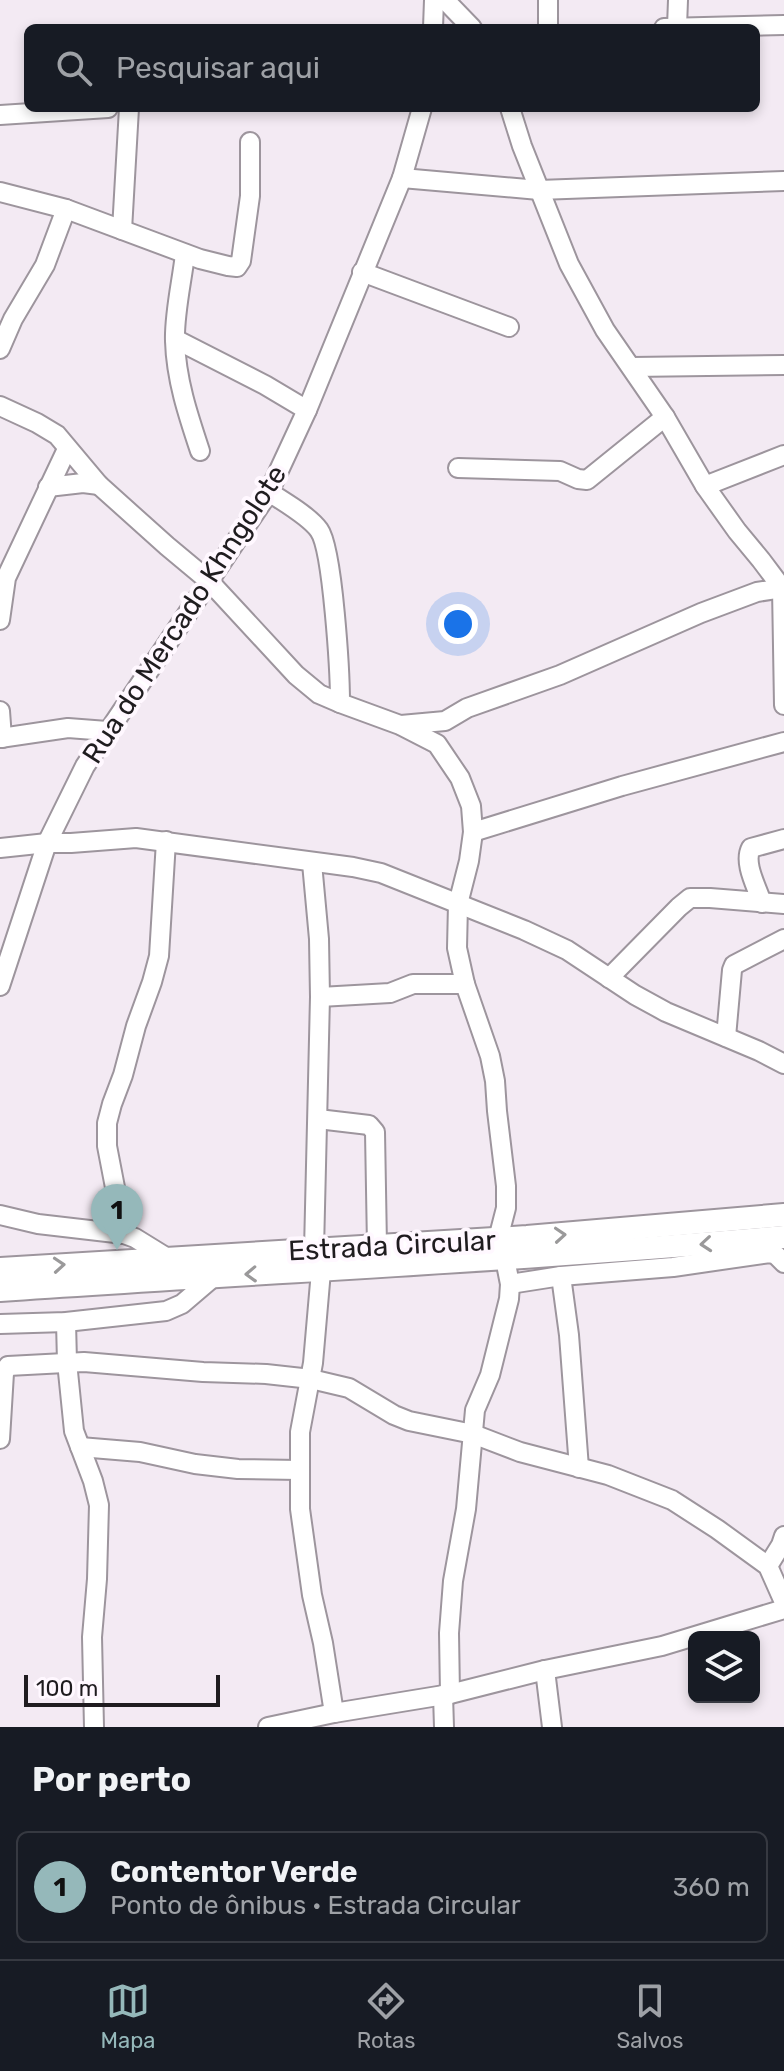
<!DOCTYPE html>
<html lang="pt">
<head>
<meta charset="utf-8">
<style>
	:root { --surface:#171b24; --page:#20242c; --text:#f1f3f6; --muted:#9ea1a6; --line:#363941; --accent:#95b8ba }
	body { margin:0; font-family:Rubik,sans-serif; background:var(--page); color:var(--text) }
	.controls { position:absolute; right:24px; bottom:24px; display:grid; overflow:hidden; border-radius:12px; box-shadow:0 4px 12px #0003 }
	.controls button { width:72px; height:72px; display:grid; place-items:center; padding:0; border:0; border-bottom:2px solid var(--line); background:var(--surface); color:var(--text); font:40px sans-serif }
	.scale { position:absolute; left:24px; bottom:20px; width:196px; box-sizing:border-box; padding-left:8px; border:4px solid #1f1c1f; border-top:0; font-size:22px; line-height:28px; white-space:nowrap; color:#1f1c1f; -webkit-text-stroke:6px #fff8ff; paint-order:stroke }
	.you { position:absolute; left:458px; top:624px; width:28px; height:28px; margin:-20px; border:6px solid #fff; border-radius:50%; background:#1a73e8; box-shadow:0 0 0 12px #1a73e833 }
	.badge { display:grid; place-items:center; width:52px; height:52px; border-radius:50%; background:var(--accent); color:#111; font-size:26px; font-weight:700 }
	.pin { position:absolute; translate:-50% -66px; filter:drop-shadow(0 2px 4px #0008) }
	.pin::after { content:''; position:absolute; top:42px; width:28px; height:24px; background:inherit; clip-path:polygon(0 0,100% 0,50% 100%) }
	.list { margin:0; padding:0; list-style:none }
	h2 { display:flex; justify-content:space-between; align-items:center; height:104px; margin:0; padding:0 32px; font-size:34px }
	h2 small { font-size:26px; font-weight:400; color:var(--muted) }
	.list li { display:grid; grid-template-columns:52px 1fr auto; gap:24px; align-items:center; box-sizing:border-box; height:112px; margin:0 16px 16px; padding:0 16px; border:2px solid var(--line); border-radius:12px }
	.list b { display:block; font-size:30px; white-space:nowrap }
	.list p { margin:0; font-size:26px; white-space:nowrap; color:var(--muted) }
	.list em { font-size:26px; font-style:normal; color:var(--muted) }
	.icon { flex:none; width:44px; height:44px; fill:none; stroke:currentColor; stroke-width:2; stroke-linecap:round; stroke-linejoin:round }
	.map { position:relative; flex:none; width:784px; height:1727px; overflow:hidden }
	.search { position:absolute; background:var(--surface); box-shadow:0 4px 12px #0003; left:24px; right:24px; top:24px; height:88px; display:flex; align-items:center; gap:20px; box-sizing:border-box; padding:0 28px; border-radius:12px; color:var(--muted); font-size:30px }
	.sheet { height:232px; background:var(--surface) }
	nav { display:flex; justify-content:space-around; align-items:center; box-sizing:border-box; height:112px; border-top:2px solid var(--line); background:var(--surface); font-size:22px; color:var(--muted) }
	nav a { display:grid; justify-items:center; gap:4px }
	nav .on { color:var(--accent) }
	.map>svg:first-child { display:block }
	.lines { fill:none; stroke-linecap:round; stroke-linejoin:round }
	.minor-casing { stroke:#9d959d; stroke-width:22 }
	.major-casing { stroke:#9d959d; stroke-width:26 }
	.minor { stroke:#fff; stroke-width:18 }
	.major { stroke:#fff; stroke-width:22 }
	.oneway { stroke:#9a999a }
	.labels { text-anchor:middle; stroke-width:8; stroke-linejoin:round; paint-order:stroke }
	.street-label { font-size:28px; fill:#1f1c1f; stroke:#fff8ff }
</style>
</head>
<body>
<div class="map">
<svg width="784" height="1727" viewBox="0 0 784 1727">
	<rect width="100%" height="100%" fill="#f3eaf3"/>
	<g class="lines">
		<defs>
			<g id="minor">
				<path d="M445,0L472,28"/>
				<path d="M548,0V28"/>
				<path d="M677,27L678,0"/>
				<path d="M433,28L434,0"/>
				<path d="M664,28L784,25"/>
				<path d="M510,108L522,146L569,264L605,330L665,417L705,486L737,531L761,560L782,588L784,705"/>
				<path d="M0,115L108,108"/>
				<path d="M402,178L539,190L784,181"/>
				<path d="M0,192L66,209L200,259L228,266L237,267L241,261L250,196V142"/>
				<path d="M122,230L129,108"/>
				<path d="M185,254C182,281 174,314 175,341C176,379 188,415 200,451"/>
				<path d="M362,272L509,327"/>
				<path d="M175,339L265,385L307,410"/>
				<path d="M0,349L13,319L45,265L66,209"/>
				<path d="M632,367L784,365"/>
				<path d="M0,406L37,423L57,435L99,485L167,546L209,581L296,675L319,694L340,703"/>
				<path d="M458,468L560,471L578,479L587,480L665,417"/>
				<path d="M705,486L784,455"/>
				<path d="M48,487L83,483L99,485"/>
				<path d="M269,492C284,502 309,516 319,530C333,549 340,674 340,703L400,725L437,744L460,778L471,806L473,832L469,861L458,904L457,948L465,984L490,1056L495,1081L497,1111L506,1186V1208L498,1239"/>
				<path d="M0,620L6,578L67,449"/>
				<path d="M0,711L2,738"/>
				<path d="M401,725L445,721L467,708L560,675L701,613L757,592L784,588"/>
				<path d="M0,738L68,728L107,731"/>
				<path d="M473,832L622,786L784,742"/>
				<path d="M0,848L47,843H71L136,838L353,867L381,873L524,930L567,950L635,995L666,1012L759,1051L784,1064"/>
				<path d="M312,863L319,939L320,997L314,1250"/>
				<path d="M762,903C757,887 743,863 751,848L784,839"/>
				<path d="M609,978L679,907L690,898H710L784,904"/>
				<path d="M0,986L47,843L85,766L269,492L307,410L402,178L422,108"/>
				<path d="M320,997L390,993L413,984H465"/>
				<path d="M726,1037L732,970L734,965L784,939"/>
				<path d="M318,1119L369,1125L375,1132L377,1246"/>
				<path d="M0,1215L38,1224L124,1234L135,1238L169,1259"/>
				<path d="M124,1234L107,1146V1123L112,1104L123,1075L136,1026L152,982L159,956L166,841"/>
				<path d="M321,1271L313,1363L300,1432V1509L312,1595L323,1643L334,1713"/>
				<path d="M561,1276L569,1335L579,1468"/>
				<path d="M510,1284L561,1276L673,1267L770,1253L776,1255L784,1263"/>
				<path d="M66,1322L67,1362L74,1431L93,1481L99,1505L97,1579L92,1637L94,1727"/>
				<path d="M0,1324L66,1322L166,1311L182,1304L216,1275"/>
				<path d="M0,1439L4,1373L8,1366L84,1362L203,1372L266,1374L311,1379L349,1388L394,1415L409,1421L473,1434L520,1452L608,1475L672,1500L717,1529L768,1566L784,1602"/>
				<path d="M80,1447L140,1452L195,1464L238,1469L299,1470"/>
				<path d="M768,1566L781,1545L784,1536"/>
				<path d="M545,1670L552,1727"/>
				<path d="M450,1694L449,1633L453,1581L466,1509L475,1410L490,1375L509,1299L510,1284L505,1259"/>
				<path d="M443,1695L444,1727"/>
				<path d="M268,1727L334,1713L450,1694L545,1670L662,1646L784,1609"/>
			</g>
			<g id="major">
				<path d="M0,1269L527,1237L784,1215"/>
				<path d="M0,1290C261,1272 523,1260 784,1237"/>
			</g>
		</defs>
		<use href="#minor" class="minor-casing"/>
		<use href="#major" class="major-casing"/>
		<use href="#minor" class="minor"/>
		<use href="#major" class="major"/>
	</g>
	<defs><path id="oneway-chevron" d="M-2-3.5L2.5 0L-2 3.5" fill="none" stroke-width="1.6" stroke-linecap="round" stroke-linejoin="round" transform="scale(2)"/></defs>
	<g class="oneway">
		<use href="#oneway-chevron" transform="translate(560 1235) rotate(-4)"/>
		<use href="#oneway-chevron" transform="translate(706 1244) rotate(175)"/>
		<use href="#oneway-chevron" transform="translate(59 1265) rotate(-4)"/>
		<use href="#oneway-chevron" transform="translate(251 1274) rotate(178)"/>
	</g>
	<g class="labels">
		<g class="street-label">
			<text transform="translate(184 614) rotate(-57)" y="10">Rua do Mercado Khngolote</text>
			<text transform="translate(392 1245) rotate(-3)" y="10">Estrada Circular</text>
		</g>
	</g>
</svg>
<div class="controls">
<button><svg class="icon" aria-label="layers" viewBox="0 0 24 24"><path d="M12 4l9 5-9 5-9-5zM3 14l9 5 9-5"/></svg></button>
</div>
<div class="scale">100 m</div>
<div class="you"></div>
<div class="pin badge" style="left:117px;top:1250px">1</div>
<div class="search"><svg class="icon" aria-label="search" viewBox="0 0 24 24"><circle cx="10" cy="10" r="6"/><path d="M15 15l6 6"/></svg>Pesquisar aqui</div>
</div>
<section class="sheet">
<h2>Por perto<small></small></h2>
<ul class="list">
<li><span class="badge">1</span><div><b>Contentor Verde</b><p>Ponto de ônibus · Estrada Circular</p></div><em>360 m</em></li>
</ul>
</section>
<nav>
<a class="on"><svg class="icon" aria-label="map" viewBox="0 0 24 24"><path d="M3 6l6-2 6 2 6-2v14l-6 2-6-2-6 2zM9 4v14M15 6v14"/></svg>Mapa</a>
<a><svg class="icon" aria-label="directions" viewBox="0 0 24 24"><path d="M12 3l9 9-9 9-9-9zM9 14v-3h6M13 9l2 2-2 2"/></svg>Rotas</a>
<a><svg class="icon" aria-label="saved" viewBox="0 0 24 24"><path d="M7 4h10v16l-5-4-5 4z"/></svg>Salvos</a>
</nav>
</body>
</html>
